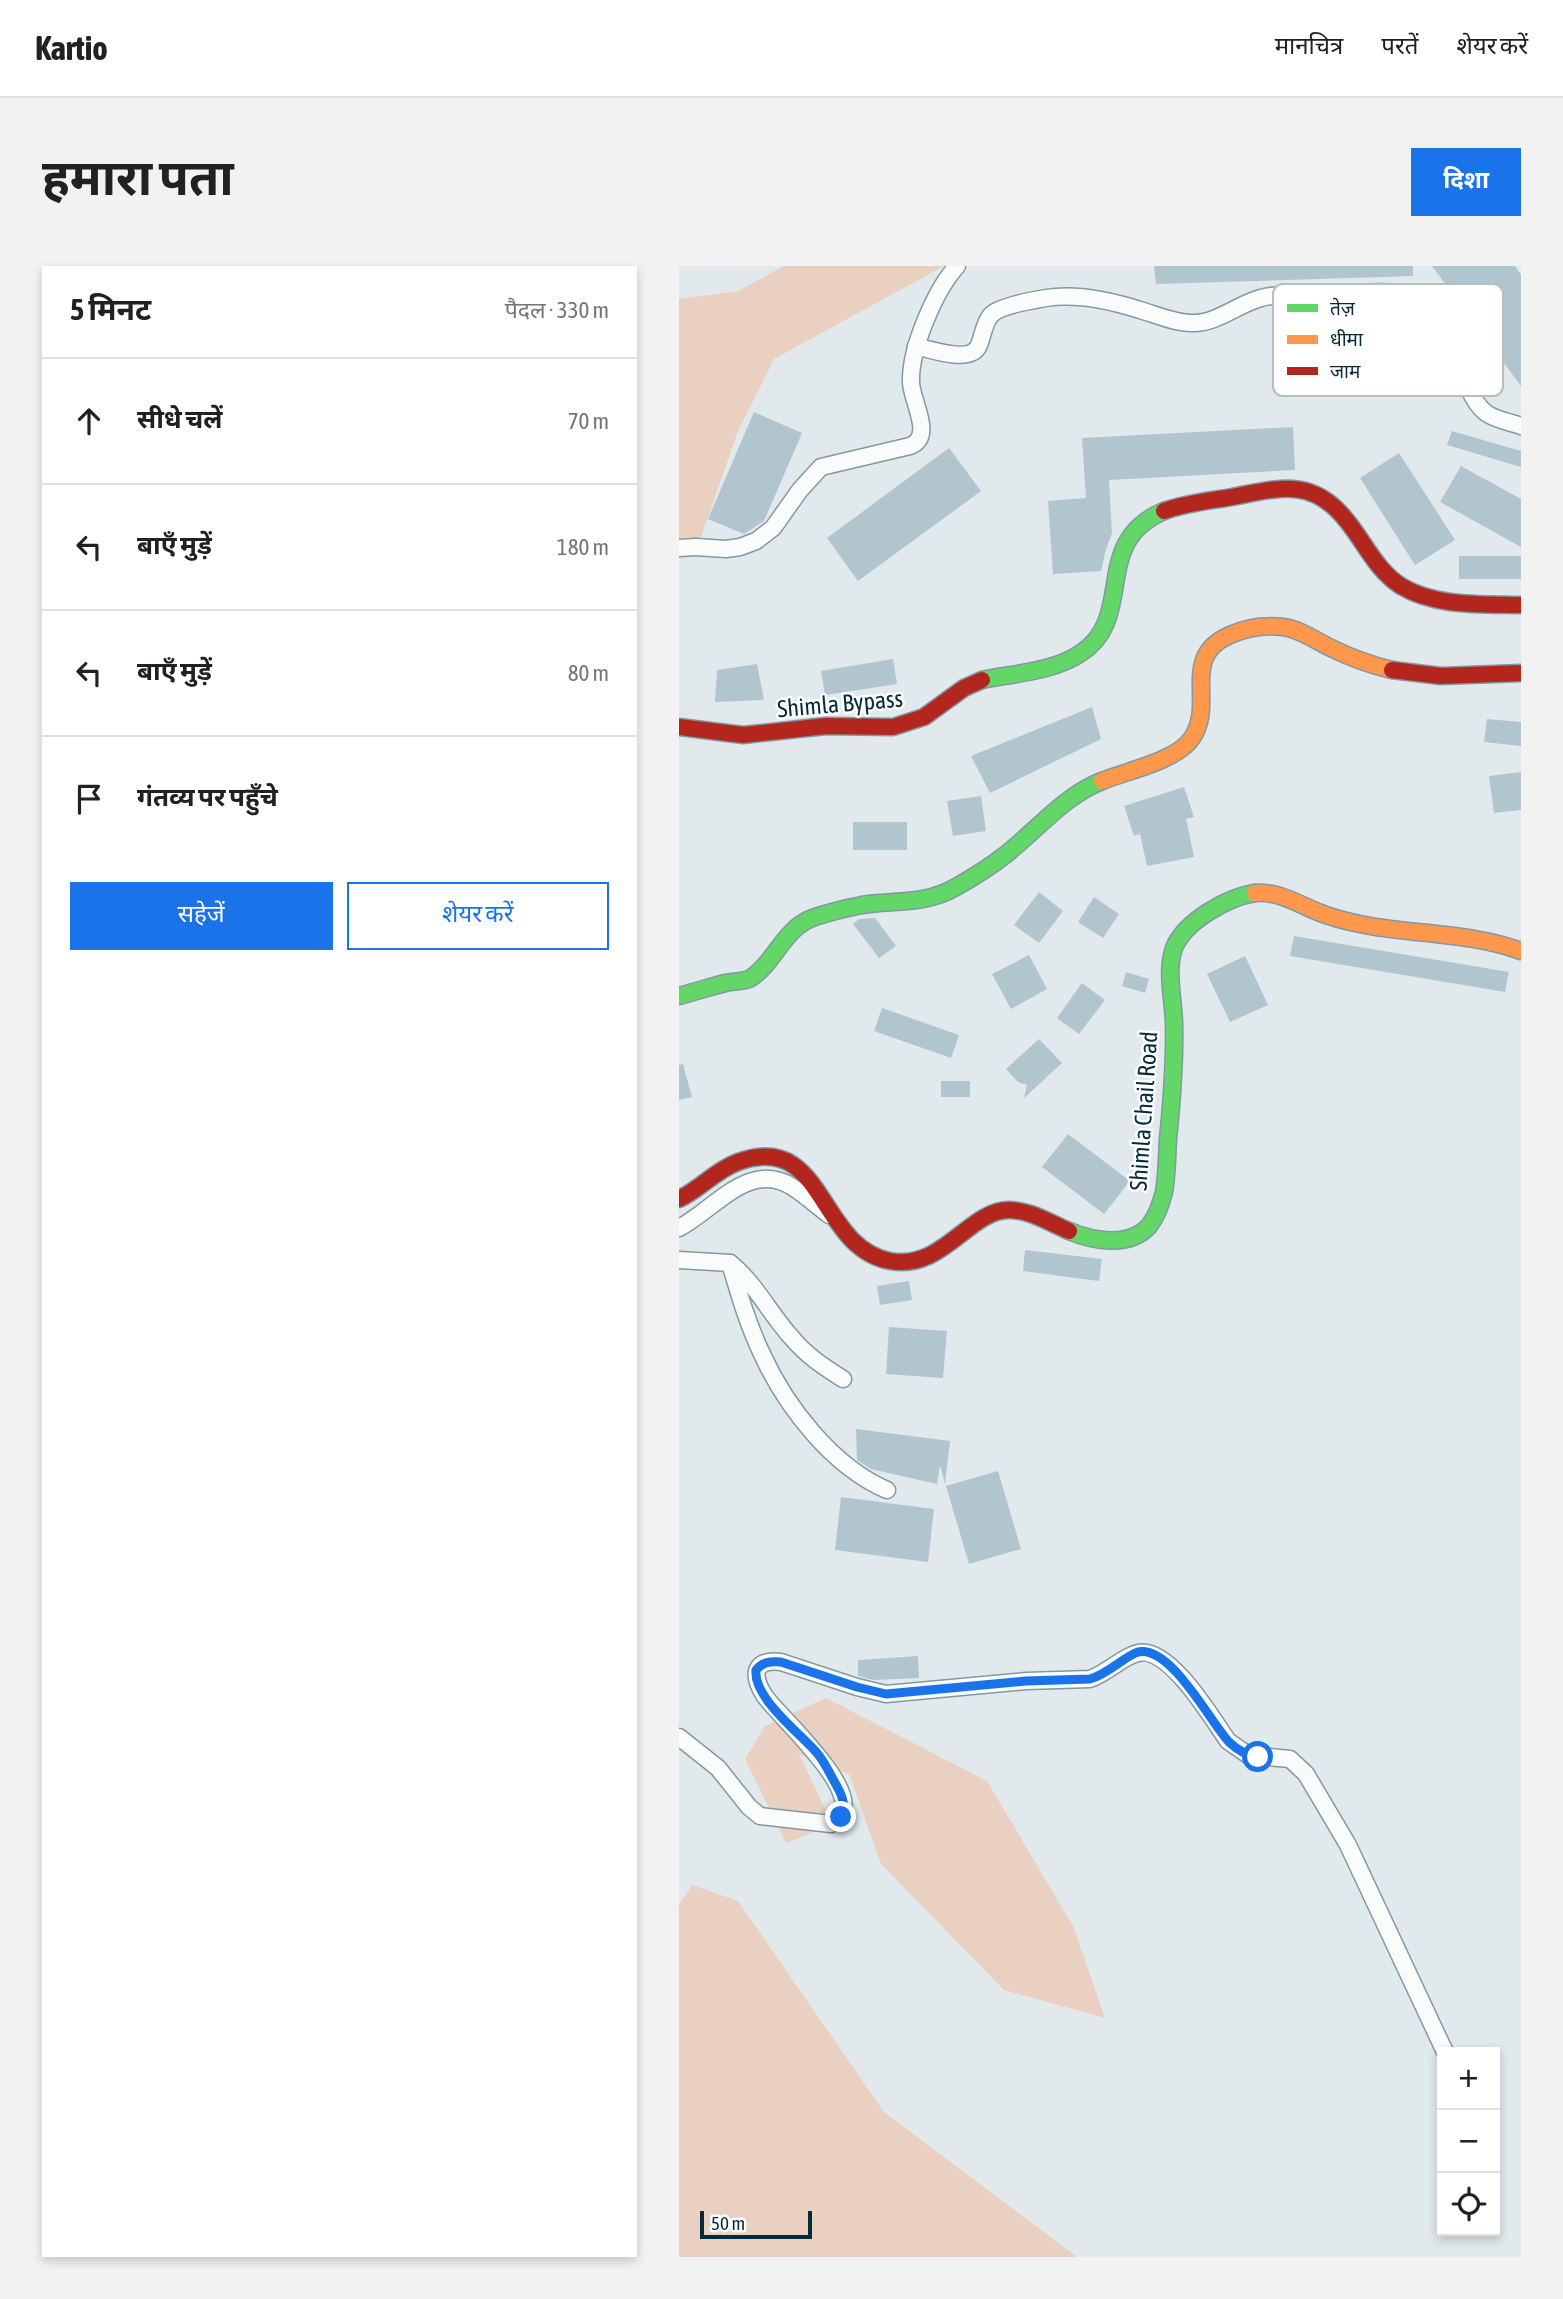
<!DOCTYPE html>
<html lang="hi">
<head>
<meta charset="utf-8">
<style>
	:root { --surface:#fff; --page:#f2f2f2; --text:#202124; --muted:#757577; --line:#e0e0e0; --accent:#1a73e8 }
	body { margin:0; font-family:"Asap Condensed","Noto Sans Devanagari",sans-serif; background:var(--page); color:var(--text) }
	.controls { position:absolute; right:21px; bottom:21px; display:grid; overflow:hidden; border-radius:0px; box-shadow:0 4px 10px #0003 }
	.controls button { width:63px; height:63px; display:grid; place-items:center; padding:0; border:0; border-bottom:2px solid var(--line); background:var(--surface); color:var(--text); font:35px sans-serif }
	.scale { position:absolute; left:21px; bottom:18px; width:112px; box-sizing:border-box; padding-left:7px; border:4px solid #042b3c; border-top:0; font-size:19px; line-height:24px; white-space:nowrap; color:#042b3c; -webkit-text-stroke:5px #fff; paint-order:stroke }
	.stop { position:absolute; width:21px; height:21px; margin:-16px; border:5px solid #1a73e8; border-radius:50%; background:#fff }
	.stop.end { background:#1a73e8; border-color:#fff; box-shadow:0 2px 7px #0008 }
	.list { margin:0; padding:0; list-style:none }
	h2 { display:flex; justify-content:space-between; align-items:center; height:91px; margin:0; padding:0 28px; font-size:30px }
	h2 small { font-size:23px; font-weight:400; color:var(--muted) }
	.list li { display:grid; grid-template-columns:46px 1fr auto; gap:21px; align-items:center; box-sizing:border-box; height:126px; padding:0 28px; border-top:2px solid var(--line) }
	.list b { display:block; font-size:26px; white-space:nowrap }
	.list em { font-size:23px; font-style:normal; color:var(--muted) }
	.actions { display:flex; gap:14px; padding:21px 28px }
	.actions a { flex:1; padding:16px 0; border:2px solid var(--accent); border-radius:0px; text-align:center; font-size:24px; color:var(--accent) }
	.actions .main { background:var(--accent); color:#fff }
	.icon { flex:none; width:38px; height:38px; fill:none; stroke:currentColor; stroke-width:2; stroke-linecap:round; stroke-linejoin:round }
	.map { position:relative; flex:none; width:842px; height:1991px; overflow:hidden; border-radius:0px }
	header { display:flex; align-items:center; gap:42px; box-sizing:border-box; height:98px; padding:0 35px; background:var(--surface); border-bottom:2px solid var(--line) }
	header strong { font-size:33px }
	nav { display:flex; gap:38px; margin-inline-start:auto; font-size:24px }
	.intro { display:flex; align-items:center; justify-content:space-between; box-sizing:border-box; height:168px; padding:0 42px }
	h1 { margin:0; font-size:49px }
	.button { padding:18px 32px; border-radius:0px; background:var(--accent); color:#fff; font-size:24px; font-weight:700 }
	main { display:flex; gap:42px; padding:0 42px }
	aside { flex:1; background:var(--surface); border-radius:0px; box-shadow:0 4px 10px #0003 }
	.map>svg:first-child { display:block }
	.green { fill:#e9d0c0 }
	.building { fill:#b1c5cf }
	.lines { fill:none; stroke-linecap:round; stroke-linejoin:round }
	.street-casing { stroke:#8099a2; stroke-width:19 }
	.fast-casing { stroke:#8099a2; stroke-width:19 }
	.slow-casing { stroke:#8099a2; stroke-width:19 }
	.jam-casing { stroke:#8099a2; stroke-width:19 }
	.street { stroke:#fafcfc; stroke-width:16 }
	.fast { stroke:#63d668; stroke-width:16 }
	.slow { stroke:#ff974d; stroke-width:16 }
	.jam { stroke:#b3261e; stroke-width:16 }
	.route { stroke:#1a73e8; stroke-width:9 }
	.labels { text-anchor:middle; stroke-width:5; stroke-linejoin:round; paint-order:stroke }
	.street-label { font-size:24px; fill:#042b3c; stroke:#fff }
	.key { fill:#fff; stroke:#b4bfc4; stroke-width:2 }
	.key-label { font-size:19px; fill:#042b3c }
</style>
</head>
<body>
<header>
<strong>Kartio</strong>
<nav><a>मानचित्र</a><a>परतें</a><a>शेयर करें</a></nav>
</header>
<div class="intro"><h1>हमारा पता</h1><a class="button">दिशा</a></div>
<main>
<aside>
<h2>5 मिनट<small>पैदल · 330 m</small></h2>
<ul class="list">
<li><svg class="icon" aria-label="ahead" viewBox="0 0 24 24"><path d="M12 20V5M6 11l6-6 6 6"/></svg><div><b>सीधे चलें</b></div><em>70 m</em></li>
<li><svg class="icon" aria-label="left" viewBox="0 0 24 24"><path d="M17 20v-9H6M10 6l-5 5 5 5"/></svg><div><b>बाएँ मुड़ें</b></div><em>180 m</em></li>
<li><svg class="icon" aria-label="left" viewBox="0 0 24 24"><path d="M17 20v-9H6M10 6l-5 5 5 5"/></svg><div><b>बाएँ मुड़ें</b></div><em>80 m</em></li>
<li><svg class="icon" aria-label="arrive" viewBox="0 0 24 24"><path d="M6 21V4h12l-3 4 3 4H6"/></svg><div><b>गंतव्य पर पहुँचे</b></div></li>
</ul>
<div class="actions"><a class="main">सहेजें</a><a>शेयर करें</a></div>
</aside>
<div class="map">
<svg width="842" height="1991" viewBox="0 0 842 1991">
	<rect width="100%" height="100%" fill="#e1e9ed"/>
	<g class="green">
		<path d="M105,0H265L95,93L59,165L20,277L0,282V33L59,25Z"/>
		<path d="M147,1432L308,1515L394,1660L426,1752L325,1724L202,1598L170,1508L120,1488L146,1543L133,1567L107,1577L66,1493L86,1460Z"/>
		<path d="M13,1619L59,1635L205,1846L398,1991H0V1639Z"/>
	</g>
	<g class="building">
		<path d="M475,0H734V10L477,18Z"/>
		<path d="M753,0H836L842,9V120Z"/>
		<path d="M75,146L123,167L85,255L65,268L29,253Z"/>
		<path d="M614,161L616,204L430,214L433,267L427,283L422,305L374,308L369,235L407,232L403,172Z"/>
		<path d="M773,165L842,185V201L768,179Z"/>
		<path d="M270,182L302,225L179,315L148,272Z"/>
		<path d="M720,187L776,274L736,299L681,212Z"/>
		<path d="M782,200L842,233V281L761,236Z"/>
		<rect x="780" y="290" width="62" height="23"/>
		<path d="M214,393L218,418L146,429L142,405Z"/>
		<path d="M78,398L85,434L36,436L38,404Z"/>
		<path d="M413,441L422,473L311,527L292,490Z"/>
		<path d="M808,453L842,456V480L805,476Z"/>
		<path d="M842,506V544L815,547L810,510Z"/>
		<path d="M505,521L515,551L507,553L515,591L468,600L461,568L455,570L445,540Z"/>
		<path d="M302,530L307,565L274,570L268,535Z"/>
		<rect x="174" y="556" width="54" height="28"/>
		<path d="M360,626L384,645L360,677L335,659Z"/>
		<path d="M415,631L440,648L424,672L399,656Z"/>
		<path d="M196,652L217,680L200,692L174,658L180,653Z"/>
		<path d="M615,670L830,706L826,726L611,690Z"/>
		<path d="M350,689L368,723L332,743L313,708Z"/>
		<path d="M566,690L589,739L551,756L528,708Z"/>
		<path d="M447,706L470,713L466,727L443,720Z"/>
		<path d="M403,717L426,734L400,768L378,752Z"/>
		<path d="M203,742L280,769L272,792L195,765Z"/>
		<path d="M360,773L383,797L345,832L348,819L339,816L327,803Z"/>
		<path d="M4,798L13,831L0,834V799Z"/>
		<rect x="262" y="815" width="29" height="16"/>
		<path d="M389,868L451,915L425,948L363,901Z"/>
		<path d="M346,984L423,993L420,1015L344,1005Z"/>
		<path d="M230,1015L233,1034L201,1039L198,1020Z"/>
		<path d="M210,1061L268,1065L264,1112L207,1108Z"/>
		<path d="M177,1163L271,1175L266,1218L261,1199L258,1218L192,1203L178,1194Z"/>
		<path d="M319,1205L342,1283L290,1298L267,1220Z"/>
		<path d="M162,1231L255,1243L249,1296L156,1284Z"/>
		<path d="M239,1390L240,1412L194,1414L179,1410V1394Z"/>
	</g>
	<g class="lines">
		<defs>
			<g id="street">
				<path d="M237,80C252,84 293,98 300,79C304,69 305,57 312,49C320,40 355,34 367,32C398,27 433,35 461,44C478,49 496,57 513,57C537,58 559,38 582,32C599,27 617,31 635,31C667,30 698,23 730,28C782,36 773,120 807,147C817,154 831,156 842,160"/>
				<path d="M0,282L17,281L47,283L61,281L77,275L94,262L121,224L142,201L231,180C256,171 232,134 232,116C231,83 256,24 278,0"/>
				<path d="M0,962C36,943 72,892 115,922C127,930 138,940 150,949"/>
				<path d="M0,994L51,997C77,1018 91,1048 113,1072C128,1090 145,1101 164,1113"/>
				<path d="M51,997C60,1028 69,1059 83,1088C107,1141 154,1201 208,1224"/>
				<path d="M0,1471L39,1502L70,1541L81,1550L152,1558C200,1536 98,1450 85,1429C72,1408 75,1393 102,1396L178,1421L207,1428L347,1415L411,1413C429,1407 444,1390 459,1387C490,1379 534,1454 549,1475L569,1489L611,1493L627,1508L669,1579L766,1786"/>
			</g>
			<g id="fast">
				<path d="M303,414C336,407 374,406 402,387C458,350 411,276 485,245"/>
				<path d="M0,730C15,726 31,721 46,717C55,715 65,716 72,712C98,694 105,661 136,651C151,646 168,642 183,639C216,634 246,639 277,621C293,612 311,601 326,589C357,565 386,529 423,515"/>
				<path d="M390,965C414,975 450,982 470,960C478,950 482,938 485,926C488,909 488,890 489,873C493,834 496,795 495,756C494,731 487,705 495,682C506,655 549,631 576,627"/>
			</g>
			<g id="slow">
				<path d="M423,515C448,505 499,494 513,472C537,437 500,391 551,369C567,362 587,359 604,361C621,363 637,375 652,382C672,392 692,399 713,404"/>
				<path d="M576,627C603,625 623,641 647,649C711,671 779,662 842,685"/>
			</g>
			<g id="jam">
				<path d="M485,245C507,237 530,235 553,231C600,222 634,211 668,255C686,277 697,304 722,320C756,341 803,338 842,339"/>
				<path d="M713,404L762,410L842,407"/>
				<path d="M0,461L64,469L147,460L214,461L245,451L285,422L303,414"/>
				<path d="M0,933C21,923 37,904 59,896C146,864 138,981 211,995C264,1005 290,944 330,944C351,944 371,957 390,965"/>
			</g>
		</defs>
		<use href="#street" class="street-casing"/>
		<use href="#fast" class="fast-casing"/>
		<use href="#slow" class="slow-casing"/>
		<use href="#jam" class="jam-casing"/>
		<use href="#street" class="street"/>
		<use href="#fast" class="fast"/>
		<use href="#slow" class="slow"/>
		<use href="#jam" class="jam"/>
	</g>
	<g class="lines">
		<path class="route" d="M162,1551C168,1538 162,1527 155,1515C150,1506 145,1495 138,1487C121,1467 74,1432 77,1404C84,1396 91,1395 102,1396L178,1421L207,1428L347,1415L411,1413C429,1408 446,1390 459,1386C492,1379 531,1456 550,1476C558,1484 567,1489 579,1491"/>
	</g>
	<g class="labels">
		<g class="street-label">
			<text transform="translate(161 438) rotate(-5)" y="8">Shimla Bypass</text>
			<text transform="translate(465 845) rotate(-86)" y="8">Shimla Chail Road</text>
		</g>
	</g>
	<rect x="594" y="18" width="230" height="112" rx="10" class="key"/>
	<rect x="608" y="38" width="31" height="8" fill="#63d668"/>
	<rect x="608" y="69" width="31" height="9" fill="#ff974d"/>
	<rect x="608" y="101" width="31" height="8" fill="#b3261e"/>
	<g class="key-label">
		<text x="651" y="49">तेज़</text>
		<text x="651" y="80">धीमा</text>
		<text x="651" y="112">जाम</text>
	</g>
</svg>
<div class="controls">
<button>+</button>
<button>−</button>
<button><svg class="icon" aria-label="locate" viewBox="0 0 24 24"><circle cx="12" cy="12" r="6"/><path d="M12 2v4M12 18v4M2 12h4M18 12h4"/></svg></button>
</div>
<div class="scale">50 m</div>
<div class="stop" style="left:579px;top:1491px"></div>
<div class="stop end" style="left:162px;top:1551px"></div>
</div>
</main>
</body>
</html>
